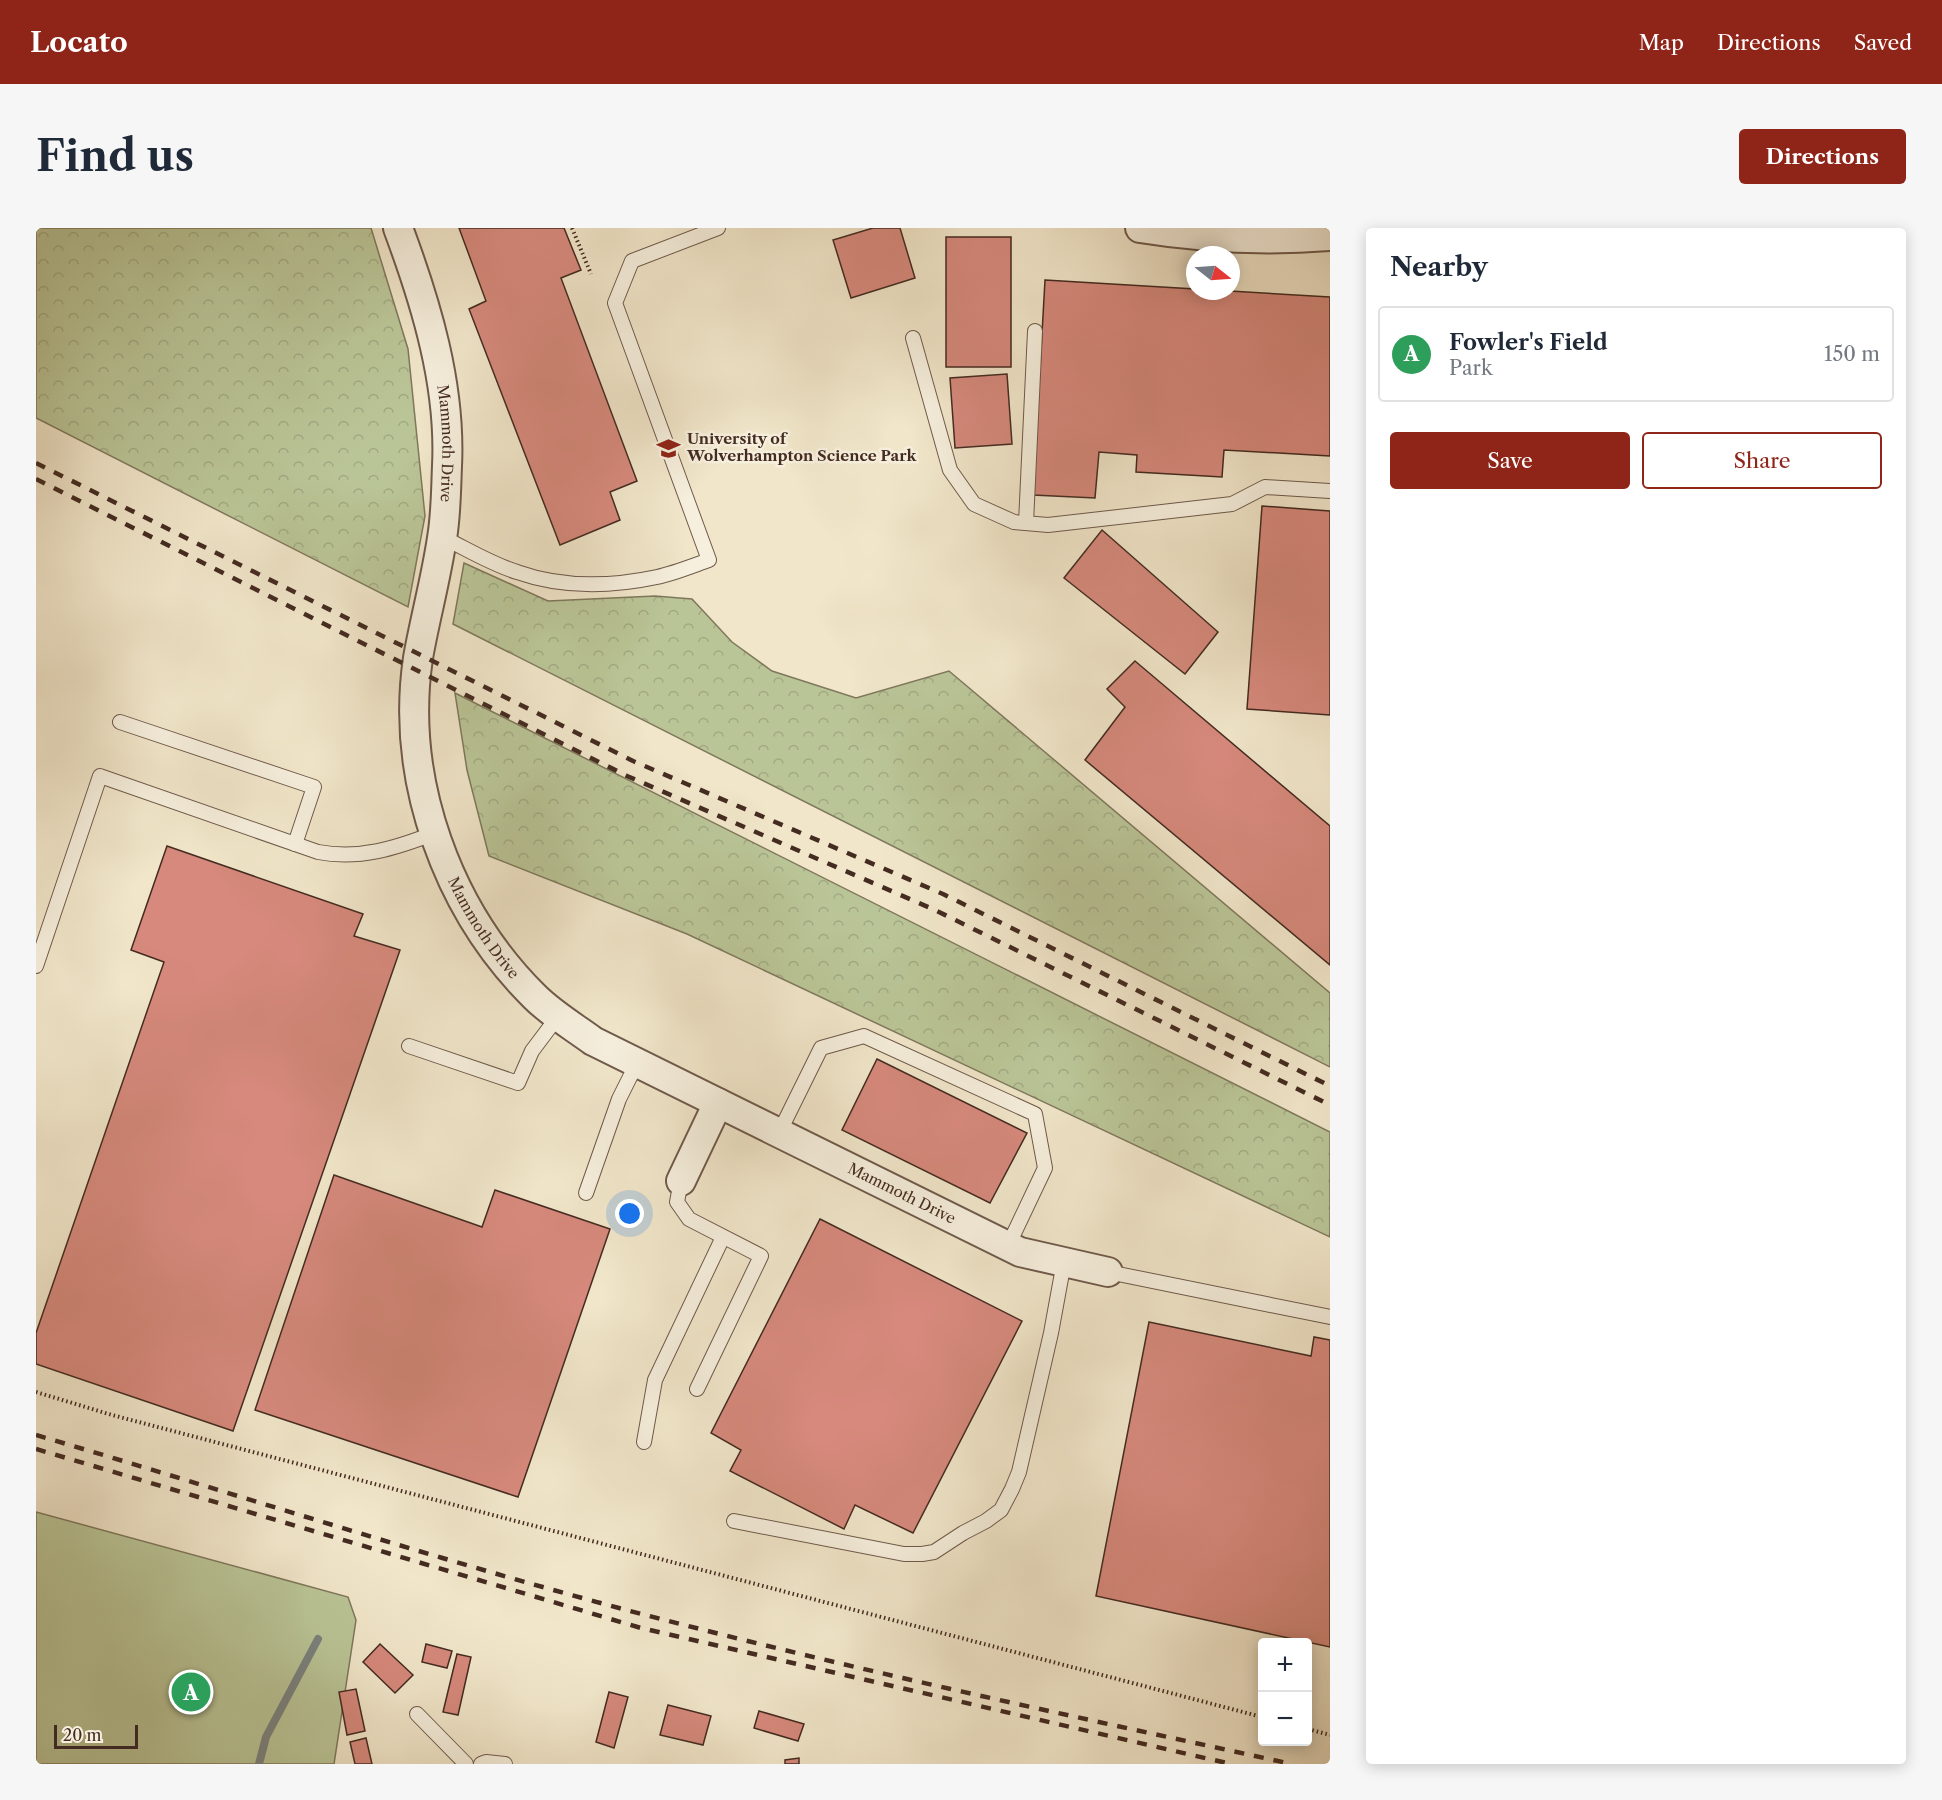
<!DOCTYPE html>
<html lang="en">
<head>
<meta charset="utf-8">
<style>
	:root { --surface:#fff; --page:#f6f6f7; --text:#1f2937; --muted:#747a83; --line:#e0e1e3; --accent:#8f2418 }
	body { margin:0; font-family:"Libre Caslon Text",serif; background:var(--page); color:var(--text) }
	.controls { position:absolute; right:18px; bottom:18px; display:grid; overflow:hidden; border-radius:6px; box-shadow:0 3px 15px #0003 }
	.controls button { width:54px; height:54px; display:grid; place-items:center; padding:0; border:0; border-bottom:2px solid var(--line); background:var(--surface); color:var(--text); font:30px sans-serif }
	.compass { position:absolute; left:1150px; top:18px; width:54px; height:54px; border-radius:50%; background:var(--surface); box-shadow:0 3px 15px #0003; rotate:107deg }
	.scale { position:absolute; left:18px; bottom:15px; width:84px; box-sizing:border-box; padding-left:6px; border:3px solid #442b21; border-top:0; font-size:16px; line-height:21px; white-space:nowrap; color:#442b21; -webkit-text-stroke:4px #f6efdd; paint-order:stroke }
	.you { position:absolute; left:594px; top:986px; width:21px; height:21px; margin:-15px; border:4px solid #fff; border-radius:50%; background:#1a73e8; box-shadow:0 0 0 9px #1a73e833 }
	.badge { display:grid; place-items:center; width:39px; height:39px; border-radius:50%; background:var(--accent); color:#fff; font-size:20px; font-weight:700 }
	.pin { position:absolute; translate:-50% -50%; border:3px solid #fff; box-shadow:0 2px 6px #0006 }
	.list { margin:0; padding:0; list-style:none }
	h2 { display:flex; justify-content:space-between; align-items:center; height:78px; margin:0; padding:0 24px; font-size:26px }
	h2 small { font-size:20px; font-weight:400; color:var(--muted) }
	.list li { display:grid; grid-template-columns:39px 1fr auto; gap:18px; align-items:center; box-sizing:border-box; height:96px; margin:0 12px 12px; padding:0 12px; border:2px solid var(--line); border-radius:6px }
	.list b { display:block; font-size:22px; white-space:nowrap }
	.list p { margin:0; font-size:20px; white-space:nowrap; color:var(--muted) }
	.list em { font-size:20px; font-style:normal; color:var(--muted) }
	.actions { display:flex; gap:12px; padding:18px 24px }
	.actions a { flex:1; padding:14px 0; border:2px solid var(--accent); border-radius:6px; text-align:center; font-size:21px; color:var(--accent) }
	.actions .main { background:var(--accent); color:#fff }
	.map { position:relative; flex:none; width:1294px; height:1536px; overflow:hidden; border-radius:6px }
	header { display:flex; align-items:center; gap:36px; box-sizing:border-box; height:84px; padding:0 30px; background:var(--accent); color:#fff }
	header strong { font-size:28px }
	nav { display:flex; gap:33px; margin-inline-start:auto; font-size:21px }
	.intro { display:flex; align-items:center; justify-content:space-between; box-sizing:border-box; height:144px; padding:0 36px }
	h1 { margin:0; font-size:42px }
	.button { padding:15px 27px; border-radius:6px; background:var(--accent); color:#fff; font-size:21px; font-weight:700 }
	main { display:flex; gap:36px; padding:0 36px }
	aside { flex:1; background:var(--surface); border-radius:6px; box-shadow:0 3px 15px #0003 }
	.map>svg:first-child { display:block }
	.forest { fill:url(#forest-crowns); stroke:#7f785c; stroke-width:1.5 }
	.park { fill:#bac597; stroke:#7f785c; stroke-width:1.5 }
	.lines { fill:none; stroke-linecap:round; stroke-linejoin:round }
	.stream { stroke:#7a8380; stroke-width:8 }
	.building { fill:#d6897c; stroke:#442b21; stroke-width:1.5 }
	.service-casing { stroke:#6f5a4b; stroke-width:16 }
	.minor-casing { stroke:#6f5a4b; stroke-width:32 }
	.path { stroke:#442b21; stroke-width:4; stroke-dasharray:1.5 3; stroke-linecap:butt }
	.service { stroke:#f6efdd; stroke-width:14 }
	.minor { stroke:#f6efdd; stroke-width:28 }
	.rail { stroke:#442b21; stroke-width:4.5; stroke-dasharray:10 10; stroke-linecap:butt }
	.labels { text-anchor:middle; stroke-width:5; stroke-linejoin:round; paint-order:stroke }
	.poi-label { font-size:15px; font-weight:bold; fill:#442b21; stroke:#f6efdd; text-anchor:start }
	.street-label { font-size:15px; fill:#442b21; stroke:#f6efdd }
</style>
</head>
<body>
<header>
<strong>Locato</strong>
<nav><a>Map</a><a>Directions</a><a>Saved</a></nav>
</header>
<div class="intro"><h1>Find us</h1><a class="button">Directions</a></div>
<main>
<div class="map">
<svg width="1294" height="1536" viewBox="0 0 1294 1536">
	<defs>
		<pattern id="forest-crowns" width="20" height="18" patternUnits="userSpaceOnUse" patternTransform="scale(1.5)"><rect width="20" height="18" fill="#bac597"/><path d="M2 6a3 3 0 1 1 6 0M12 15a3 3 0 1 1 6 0" fill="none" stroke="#a1a982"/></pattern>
	</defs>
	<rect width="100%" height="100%" fill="#f1e6ca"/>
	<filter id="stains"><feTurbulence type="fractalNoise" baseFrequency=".00333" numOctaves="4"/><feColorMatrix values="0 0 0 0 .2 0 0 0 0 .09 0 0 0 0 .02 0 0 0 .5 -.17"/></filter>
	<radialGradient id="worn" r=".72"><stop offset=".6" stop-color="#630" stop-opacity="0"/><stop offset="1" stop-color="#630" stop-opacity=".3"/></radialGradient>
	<g class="forest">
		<path d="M0,0H335L372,121L389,288L372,379L0,190Z"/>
		<path d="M428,335L512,373L619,368L656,371L696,414L736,443L820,470L913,443L1294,765V839L417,396Z"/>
		<path d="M419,465L1294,904V1009L651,706L453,628L431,542Z"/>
	</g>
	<path class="park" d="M0,1284L312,1369L320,1392L298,1536H0Z"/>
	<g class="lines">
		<path class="stream" d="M223,1536L230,1509L282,1411"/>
	</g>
	<g class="building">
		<path d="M423,0H528L545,42L525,50L601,253L574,264L584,292L524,317L433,81L450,73Z"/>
		<path d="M837,0H864L879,50L815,70L797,12Z"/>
		<rect x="910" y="9" width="65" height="130"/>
		<path d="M1009,52L1159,61V63H1194L1294,69V228L1188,222L1186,249L1100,244L1101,227L1063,224L1059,270L997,267Z"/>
		<path d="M971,146L976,216L919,220L914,150Z"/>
		<path d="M1226,278L1294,283V487L1211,481Z"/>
		<path d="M1066,302L1182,404L1149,446L1028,350Z"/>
		<path d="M1099,433L1294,598V737L1049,532L1089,479L1071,461Z"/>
		<path d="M131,618L327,686L318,708L364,722L197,1203L0,1136V1105L128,734L95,722Z"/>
		<path d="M841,831L991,905L954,975L806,902Z"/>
		<path d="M298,947L446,999L459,962L574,1001L482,1269L219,1182Z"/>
		<path d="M784,991L986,1093L877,1305L819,1277L808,1301L694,1243L705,1222L675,1205Z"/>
		<path d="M1113,1094L1275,1128L1278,1109L1294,1112V1419L1060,1368Z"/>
		<path d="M344,1416L377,1447L359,1465L327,1434Z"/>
		<path d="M390,1416L416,1423L411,1440L386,1434Z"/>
		<path d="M421,1426L435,1429L422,1487L407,1484Z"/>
		<path d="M320,1461L329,1503L311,1507L303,1464Z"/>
		<path d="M573,1464L592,1469L578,1520L560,1514Z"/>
		<path d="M632,1477L675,1488L667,1517L624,1507Z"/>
		<path d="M723,1483L768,1496L762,1513L718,1500Z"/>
		<path d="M330,1510L336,1536H319L314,1514Z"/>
		<path d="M763,1530V1536H749V1532Z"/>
	</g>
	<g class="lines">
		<defs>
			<g id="service">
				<path d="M877,110L914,242L938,276L978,294L1012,297L1196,276L1229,259L1294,263"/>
				<path d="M990,295L999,103"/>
				<path d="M406,309C431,321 455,336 481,344C526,360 574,359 621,349C639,345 656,338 673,332L579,75L596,33L682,0"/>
				<path d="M84,494L278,559L259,616"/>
				<path d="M0,738L64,548L282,624C324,632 360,620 399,605"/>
				<path d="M373,818L482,855L496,823L523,787"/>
				<path d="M743,905L785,820L828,808L999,886L1009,940L972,1018"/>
				<path d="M645,953L641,974L653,991L725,1028L661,1161"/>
				<path d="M550,965L583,871L601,835"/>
				<path d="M1072,1044L1294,1089"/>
				<path d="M608,1214L619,1152L687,1009"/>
				<path d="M698,1293L868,1326H886L898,1324L927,1305L950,1293L965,1282L976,1261L983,1244L1015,1105L1028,1034"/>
				<path d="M381,1486L430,1536"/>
				<path d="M445,1536L450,1534L469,1536"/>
			</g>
			<g id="minor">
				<path id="s1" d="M362,0C390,75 415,157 411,238C410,262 410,287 406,310C400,351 389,390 382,430C364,553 412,683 499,769C516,786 538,799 557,813L984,1024L1072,1044"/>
				<path d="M1104,0C1166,10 1231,13 1294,8"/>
				<path d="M645,953L682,875"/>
			</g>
		</defs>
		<use href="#service" class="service-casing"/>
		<use href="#minor" class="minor-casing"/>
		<g class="path">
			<path d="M536,0L555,46"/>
			<path d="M0,1164L76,1187L1226,1489"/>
			<path d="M1272,1501L1294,1507"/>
		</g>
		<use href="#service" class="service"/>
		<use href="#minor" class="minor"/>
		<g class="rail">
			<path d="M0,235L597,533L907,666L1294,858"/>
			<path d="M0,251L591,548L899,682L1294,877"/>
			<path d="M0,1207C221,1272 440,1345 664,1401C860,1451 1059,1493 1256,1536"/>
			<path d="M0,1221L605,1400L1195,1536"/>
		</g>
	</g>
	<defs>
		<symbol id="university-bare" viewBox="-9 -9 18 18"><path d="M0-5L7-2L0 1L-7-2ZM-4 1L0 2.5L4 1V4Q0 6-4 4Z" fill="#8f2418" stroke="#f6efdd" stroke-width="2.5" paint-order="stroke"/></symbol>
	</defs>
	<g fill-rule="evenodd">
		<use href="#university-bare" x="616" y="204" width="33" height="33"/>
	</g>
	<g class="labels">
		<g class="poi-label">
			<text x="651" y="216">University of<tspan x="651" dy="17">Wolverhampton Science Park</tspan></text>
		</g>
		<g class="street-label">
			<text dy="5" stroke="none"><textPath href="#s1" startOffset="222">Mammoth Drive</textPath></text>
			<text dy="5" stroke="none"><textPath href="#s1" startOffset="724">Mammoth Drive</textPath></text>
			<text dy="5" stroke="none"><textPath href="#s1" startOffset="1228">Mammoth Drive</textPath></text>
		</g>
	</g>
	<rect width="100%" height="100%" filter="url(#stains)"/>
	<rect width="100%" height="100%" fill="url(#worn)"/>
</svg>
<div class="controls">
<button>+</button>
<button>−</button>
</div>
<svg class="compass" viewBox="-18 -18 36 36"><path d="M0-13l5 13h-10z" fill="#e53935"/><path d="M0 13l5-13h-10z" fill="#747a83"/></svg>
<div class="scale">20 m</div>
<div class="you"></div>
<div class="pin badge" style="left:155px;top:1464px;background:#2e9e5b">A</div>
</div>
<aside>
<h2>Nearby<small></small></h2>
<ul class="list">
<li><span class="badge" style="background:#2e9e5b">A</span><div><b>Fowler's Field</b><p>Park</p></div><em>150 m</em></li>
</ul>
<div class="actions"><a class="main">Save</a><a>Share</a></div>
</aside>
</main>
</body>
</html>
